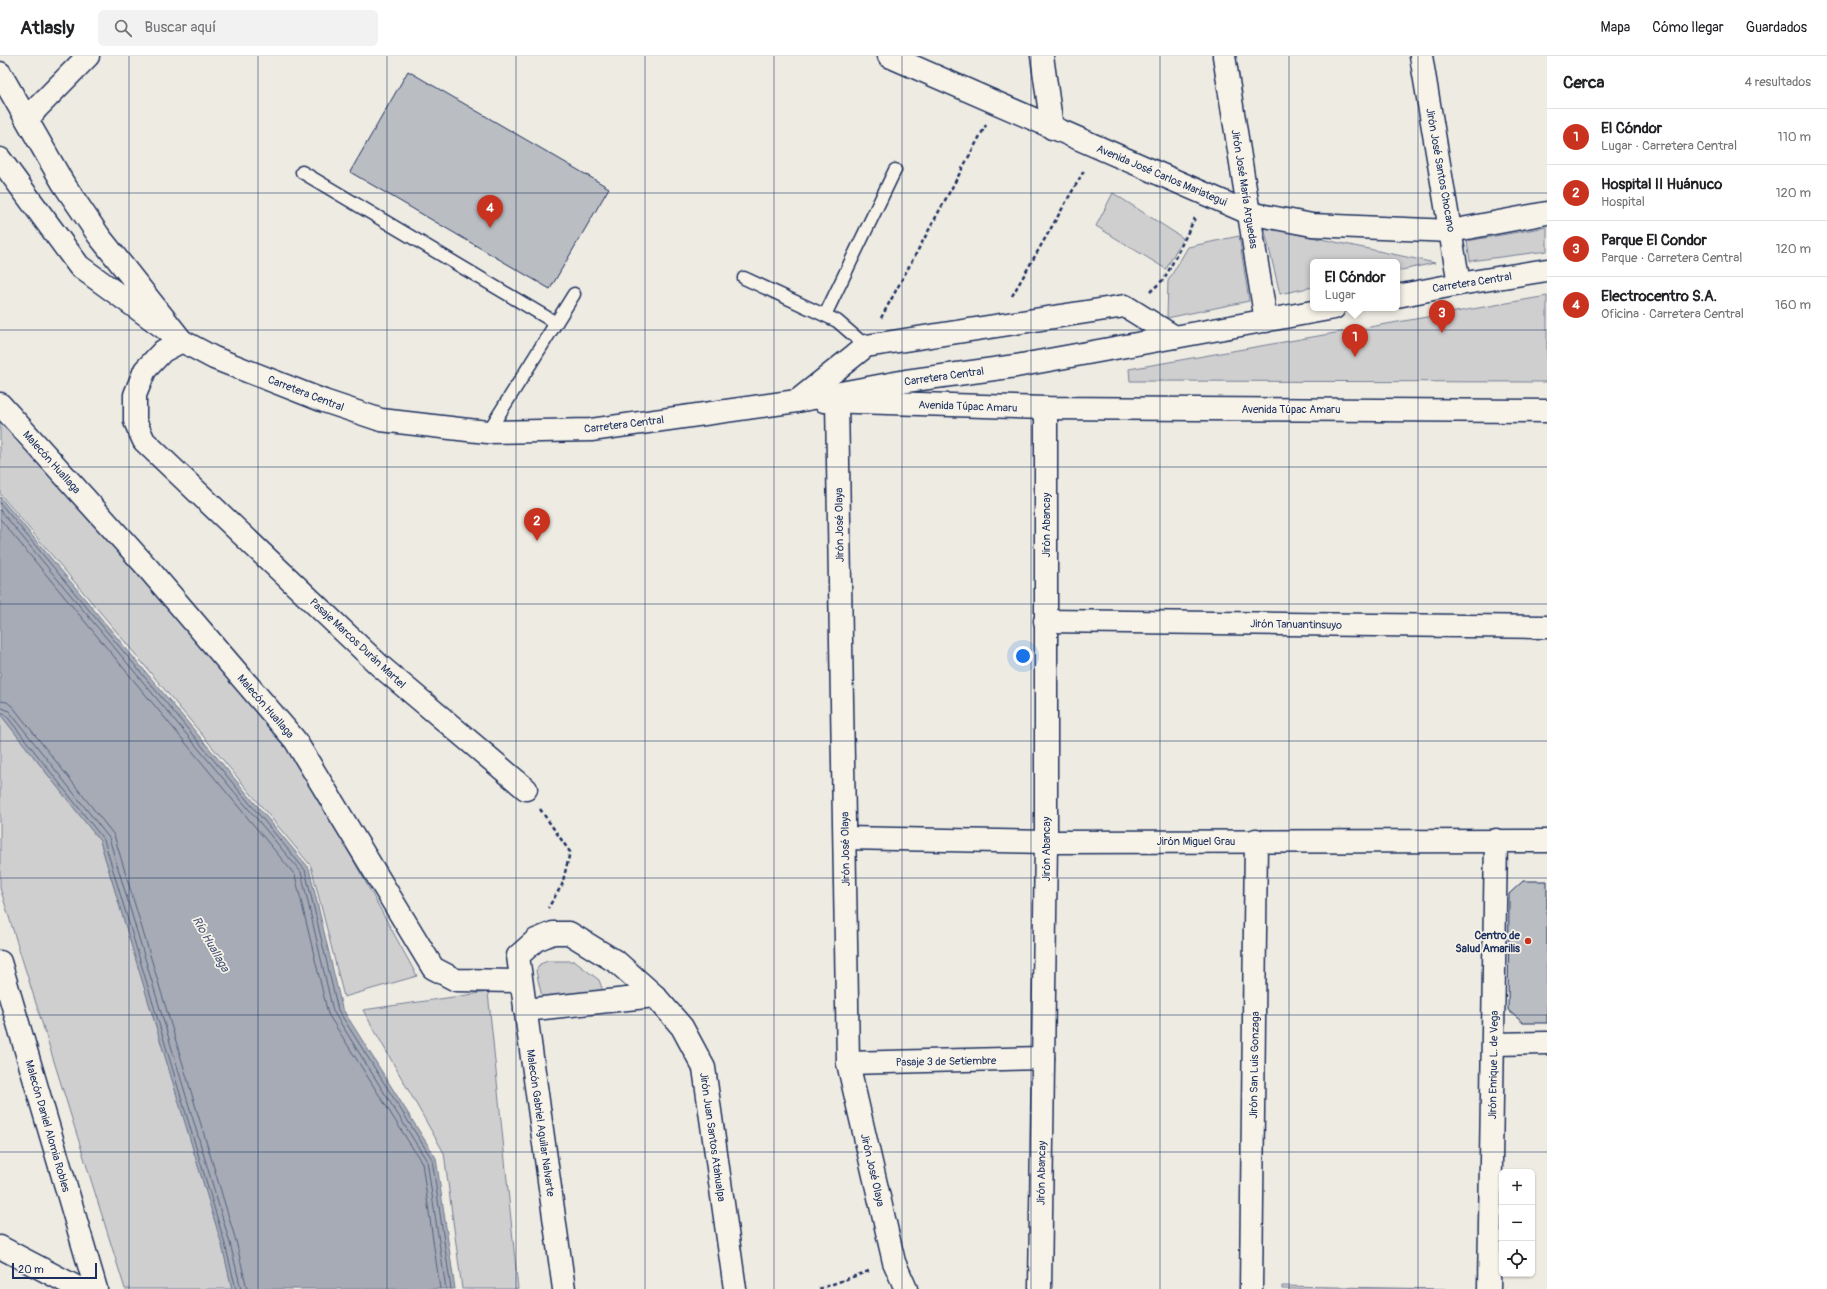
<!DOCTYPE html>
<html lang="es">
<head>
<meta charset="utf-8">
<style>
	:root { --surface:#fff; --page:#f2f2f2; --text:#202124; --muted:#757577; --line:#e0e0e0; --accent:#c8321e }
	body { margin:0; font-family:Pangolin,sans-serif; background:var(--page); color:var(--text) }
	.controls { position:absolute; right:12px; bottom:12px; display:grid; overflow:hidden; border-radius:6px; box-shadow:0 1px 3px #0004 }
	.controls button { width:36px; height:36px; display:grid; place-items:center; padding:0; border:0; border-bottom:1px solid var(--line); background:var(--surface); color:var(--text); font:20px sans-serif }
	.scale { position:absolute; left:12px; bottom:10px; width:85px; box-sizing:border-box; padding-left:4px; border:2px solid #1b2f5e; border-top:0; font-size:11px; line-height:14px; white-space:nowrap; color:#1b2f5e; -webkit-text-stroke:3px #f7f3e8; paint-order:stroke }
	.you { position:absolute; left:1023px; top:600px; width:14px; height:14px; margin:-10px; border:3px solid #fff; border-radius:50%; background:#1a73e8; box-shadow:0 0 0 6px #1a73e833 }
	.badge { display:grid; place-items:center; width:26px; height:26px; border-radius:50%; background:var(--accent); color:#fff; font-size:13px; font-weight:700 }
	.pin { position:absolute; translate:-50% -33px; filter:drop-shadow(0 1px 2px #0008) }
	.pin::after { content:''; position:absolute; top:21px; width:14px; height:12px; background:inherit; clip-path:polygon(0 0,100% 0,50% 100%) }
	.popup { position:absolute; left:1310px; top:203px; width:90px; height:52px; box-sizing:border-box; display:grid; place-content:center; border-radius:6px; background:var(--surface); filter:drop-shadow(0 1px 3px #0005); font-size:13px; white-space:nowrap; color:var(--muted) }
	.popup b { font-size:15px; color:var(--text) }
	.popup::after { content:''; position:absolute; left:50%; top:100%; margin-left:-8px; border:8px solid transparent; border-top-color:var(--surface) }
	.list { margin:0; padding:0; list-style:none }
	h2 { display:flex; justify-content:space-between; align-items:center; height:52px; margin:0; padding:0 16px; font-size:17px }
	h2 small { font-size:13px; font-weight:400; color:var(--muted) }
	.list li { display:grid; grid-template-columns:26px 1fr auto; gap:12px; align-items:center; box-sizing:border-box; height:56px; padding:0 16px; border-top:1px solid var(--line) }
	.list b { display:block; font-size:15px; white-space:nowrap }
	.list p { margin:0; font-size:13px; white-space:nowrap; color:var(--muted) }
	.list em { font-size:13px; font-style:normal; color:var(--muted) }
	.icon { flex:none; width:22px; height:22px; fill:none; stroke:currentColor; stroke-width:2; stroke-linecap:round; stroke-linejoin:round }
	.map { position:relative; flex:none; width:1547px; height:1233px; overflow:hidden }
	header { display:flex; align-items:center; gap:24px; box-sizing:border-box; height:56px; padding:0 20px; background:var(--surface); border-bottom:1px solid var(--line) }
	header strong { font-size:19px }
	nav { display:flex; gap:22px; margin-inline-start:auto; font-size:14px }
	.search { width:280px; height:36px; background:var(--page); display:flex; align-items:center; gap:10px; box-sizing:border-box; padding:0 14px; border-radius:6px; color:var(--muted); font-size:15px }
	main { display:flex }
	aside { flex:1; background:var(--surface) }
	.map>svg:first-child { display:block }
	.green { fill:#cfcfcf; stroke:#757f96 }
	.water { fill:#a6abb5; stroke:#6e7992 }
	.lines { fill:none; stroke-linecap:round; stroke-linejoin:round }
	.shore { stroke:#536181; stroke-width:1 }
	.building { fill:#babdc2; stroke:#1b2f5e }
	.lane-casing { stroke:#1b2f5e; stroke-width:15 }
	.street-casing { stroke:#1b2f5e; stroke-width:25 }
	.primary-casing { stroke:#1b2f5e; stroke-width:25 }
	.highway-casing { stroke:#1b2f5e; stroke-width:25 }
	.path { stroke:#1b2f5e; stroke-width:2.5; stroke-dasharray:4 3; stroke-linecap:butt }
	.lane { stroke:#f7f3e8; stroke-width:12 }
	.street { stroke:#f7f3e8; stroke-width:22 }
	.primary { stroke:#f7f3e8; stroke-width:22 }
	.highway { stroke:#f7f3e8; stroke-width:22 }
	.grid { fill:none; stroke:#1b2f5e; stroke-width:1; stroke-opacity:0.55 }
	.poi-dot { fill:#c8321e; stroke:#f7f3e8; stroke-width:1.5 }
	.labels { text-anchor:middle; stroke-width:3.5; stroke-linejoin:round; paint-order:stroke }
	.street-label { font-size:11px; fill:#1b2f5e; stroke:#f7f3e8 }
	.poi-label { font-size:11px; font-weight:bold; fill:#1b2f5e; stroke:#f7f3e8; text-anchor:end }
	.water-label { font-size:12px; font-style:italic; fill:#455478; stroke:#f7f3e8 }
</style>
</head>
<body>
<header>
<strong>Atlasly</strong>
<div class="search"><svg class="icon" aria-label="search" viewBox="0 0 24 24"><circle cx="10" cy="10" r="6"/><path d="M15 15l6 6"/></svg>Buscar aquí</div>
<nav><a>Mapa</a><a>Cómo llegar</a><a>Guardados</a></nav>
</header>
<main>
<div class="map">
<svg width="1547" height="1233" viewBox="0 0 1547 1233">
	<rect width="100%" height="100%" fill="#eeebe2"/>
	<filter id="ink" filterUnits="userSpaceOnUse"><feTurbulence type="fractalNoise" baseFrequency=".025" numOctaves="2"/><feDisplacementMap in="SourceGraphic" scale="8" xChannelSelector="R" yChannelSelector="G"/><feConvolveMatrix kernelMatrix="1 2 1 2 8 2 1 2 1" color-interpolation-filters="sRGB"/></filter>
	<g filter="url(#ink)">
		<g class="green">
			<path d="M1113,137L1183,182L1166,213L1096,170Z"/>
			<path d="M1264,171L1435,207L1397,215V206H1313V231L1280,238Z"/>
			<path d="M1547,171V195L1470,205L1467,185Z"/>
			<path d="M1239,180L1249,245L1167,262L1168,225L1188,191Z"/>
			<path d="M1547,240V326L1130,325L1129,313Z"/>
			<path d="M0,344L273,666L308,721L417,920L344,941L311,810L111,569L0,438Z"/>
			<path d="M0,658L100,785L222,1189L232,1233H125L0,832Z"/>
			<path d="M548,905H574L599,924L603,935L542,941L536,915L540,908Z"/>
			<path d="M488,936L518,1233H462L444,1097L363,954Z"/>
			<path d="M1282,1230L1446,1233H1282Z"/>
		</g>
		<path class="water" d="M0,441L309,812L342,952L436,1102L455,1233H232L222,1189L100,785L0,658Z"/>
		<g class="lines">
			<g class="shore">
				<path d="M0,447L305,814L338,954L432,1103L451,1233"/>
				<path d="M0,454L301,816L333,955L427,1105L446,1233"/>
				<path d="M0,463L295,819L328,958L422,1107L440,1233"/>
				<path d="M0,645L7,646L13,651L114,779L236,1185L247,1233"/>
				<path d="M0,651L9,655L109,782L230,1187L241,1233"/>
				<path d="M0,656L5,658L104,784L225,1188L236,1233"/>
			</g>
		</g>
		<g class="building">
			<path d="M408,15L609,132L550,233L350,116Z"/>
			<path d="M1523,825H1547V967H1523L1508,954L1509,838Z"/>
		</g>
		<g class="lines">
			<defs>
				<g id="lane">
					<path d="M302,116L556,267"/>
					<path d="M744,222L837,265L866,290"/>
					<path d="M825,259L895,114"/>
					<path d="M488,376L574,238"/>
				</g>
				<g id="street">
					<path d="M889,0L1249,157L1312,169L1451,175L1547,157"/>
					<path d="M1042,0L1052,72"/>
					<path d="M1224,0L1266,265"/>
					<path d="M1421,0L1459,228"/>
					<path d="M0,17L63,127L99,180L182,285L163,295L145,314L135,339V365L144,385L379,609L526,733"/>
					<path d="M28,63L37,52L88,0"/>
					<path d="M797,345L866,290L1125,250L1175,281"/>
					<path d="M824,345L1046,352L1547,355"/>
					<path d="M837,345L848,1007L894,1206L906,1233"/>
					<path d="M0,348L146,510L295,684L433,912L456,924L521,925"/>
					<path d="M1045,565L1547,571"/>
					<path d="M845,782L1046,786L1547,785"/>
					<path d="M525,954L655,940"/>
					<path d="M1494,988L1547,987"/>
					<path d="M848,1007L1043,1002"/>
					<path d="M0,1191L80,1233"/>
					<path d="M564,1233L518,900L536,884L553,877H569L618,907L655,940L682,971L704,1012L735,1233"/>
					<path d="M1040,1233L1046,786V352"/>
					<path d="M1251,1233L1256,784"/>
					<path d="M1489,1233L1496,784"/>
				</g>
				<path id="primary" d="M0,906L96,1233"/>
				<g id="highway">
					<path d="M0,103L79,210L182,285L214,302L324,345L381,364L468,374L488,376L591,374L797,345L906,325L1016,310L1334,252"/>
					<path d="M1397,240L1459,228L1547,214"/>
				</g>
			</defs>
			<use href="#lane" class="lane-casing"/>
			<use href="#street" class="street-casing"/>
			<use href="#primary" class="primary-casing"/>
			<use href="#highway" class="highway-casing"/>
			<g class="path">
				<path d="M1150,236L1165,222L1195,162"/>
				<path d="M1012,240L1085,113"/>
				<path d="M881,262L986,69"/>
				<path d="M540,753L570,796L562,829L548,852"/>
				<path d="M819,1233L869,1215"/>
			</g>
			<use href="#lane" class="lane"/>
			<use href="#street" class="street"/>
			<use href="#primary" class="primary"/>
			<use href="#highway" class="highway"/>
		</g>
	</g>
	<path class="grid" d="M129,0V1233M258,0V1233M387,0V1233M516,0V1233M645,0V1233M774,0V1233M902,0V1233M1031,0V1233M1160,0V1233M1289,0V1233M1418,0V1233M0,137H1547M0,274H1547M0,411H1547M0,548H1547M0,685H1547M0,822H1547M0,959H1547M0,1096H1547"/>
	<circle class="poi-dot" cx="1528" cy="885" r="4"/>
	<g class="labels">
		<g class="street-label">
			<text transform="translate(1441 114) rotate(80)" y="4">Jirón José Santos Chocano</text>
			<text transform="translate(1162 119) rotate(23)" y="4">Avenida José Carlos Mariategui</text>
			<text transform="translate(1245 133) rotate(81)" y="4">Jirón José María Arguedas</text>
			<text transform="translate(1472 226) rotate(-9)" y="4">Carretera Central</text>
			<text transform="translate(944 320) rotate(-8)" y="4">Carretera Central</text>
			<text transform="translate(306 337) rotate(21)" y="4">Carretera Central</text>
			<text transform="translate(968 350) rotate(2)" y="4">Avenida Túpac Amaru</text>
			<text x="1291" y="357">Avenida Túpac Amaru</text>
			<text transform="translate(624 368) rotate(-7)" y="4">Carretera Central</text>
			<text transform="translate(52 406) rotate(48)" y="4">Malecón Huallaga</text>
			<text transform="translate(839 469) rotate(-91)" y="4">Jirón José Olaya</text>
			<text transform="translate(1046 469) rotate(-90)" y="4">Jirón Abancay</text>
			<text transform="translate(1296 568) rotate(1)" y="4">Jirón Tanuantinsuyo</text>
			<text transform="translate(358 587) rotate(43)" y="4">Pasaje Marcos Durán Martel</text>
			<text transform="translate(266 650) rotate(49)" y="4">Malecón Huallaga</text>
			<text x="1196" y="789">Jirón Miguel Grau</text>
			<text transform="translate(845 793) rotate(-91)" y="4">Jirón José Olaya</text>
			<text transform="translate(1046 793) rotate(-90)" y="4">Jirón Abancay</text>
			<text transform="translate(946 1005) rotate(-1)" y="4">Pasaje 3 de Setiembre</text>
			<text transform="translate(1254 1009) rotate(-89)" y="4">Jirón San Luis Gonzaga</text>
			<text transform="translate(1493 1009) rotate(-89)" y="4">Jirón Enrique L. de Vega</text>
			<text transform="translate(541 1067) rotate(82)" y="4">Malecón Gabriel Aguilar Nalvarte</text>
			<text transform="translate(48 1070) rotate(74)" y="4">Malecón Daniel Alomia Robles</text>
			<text transform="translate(713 1081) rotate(82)" y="4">Jirón Juan Santos Atahualpa</text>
			<text transform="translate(873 1114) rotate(77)" y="4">Jirón José Olaya</text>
			<text transform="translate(1041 1117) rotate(-89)" y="4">Jirón Abancay</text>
		</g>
		<g class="poi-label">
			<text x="1520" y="883">Centro de<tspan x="1520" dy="13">Salud Amarilis</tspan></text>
		</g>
		<g class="water-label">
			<text transform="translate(211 888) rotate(60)" y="4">Río Huallaga</text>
		</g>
	</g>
</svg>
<div class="controls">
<button>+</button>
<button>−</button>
<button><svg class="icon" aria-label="locate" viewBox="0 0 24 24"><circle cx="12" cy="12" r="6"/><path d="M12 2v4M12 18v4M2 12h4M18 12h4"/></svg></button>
</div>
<div class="scale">20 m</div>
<div class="you"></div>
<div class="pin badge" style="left:1355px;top:301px">1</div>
<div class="popup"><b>El Cóndor</b>Lugar</div>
<div class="pin badge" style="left:537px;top:485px">2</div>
<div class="pin badge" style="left:1442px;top:277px">3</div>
<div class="pin badge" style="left:490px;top:172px">4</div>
</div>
<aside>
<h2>Cerca<small>4 resultados</small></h2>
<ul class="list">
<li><span class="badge">1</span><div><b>El Cóndor</b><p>Lugar · Carretera Central</p></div><em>110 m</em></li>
<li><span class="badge">2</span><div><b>Hospital II Huánuco</b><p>Hospital</p></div><em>120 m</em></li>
<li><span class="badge">3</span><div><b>Parque El Condor</b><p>Parque · Carretera Central</p></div><em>120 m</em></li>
<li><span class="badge">4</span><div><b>Electrocentro S.A.</b><p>Oficina · Carretera Central</p></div><em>160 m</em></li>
</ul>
</aside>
</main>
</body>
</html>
